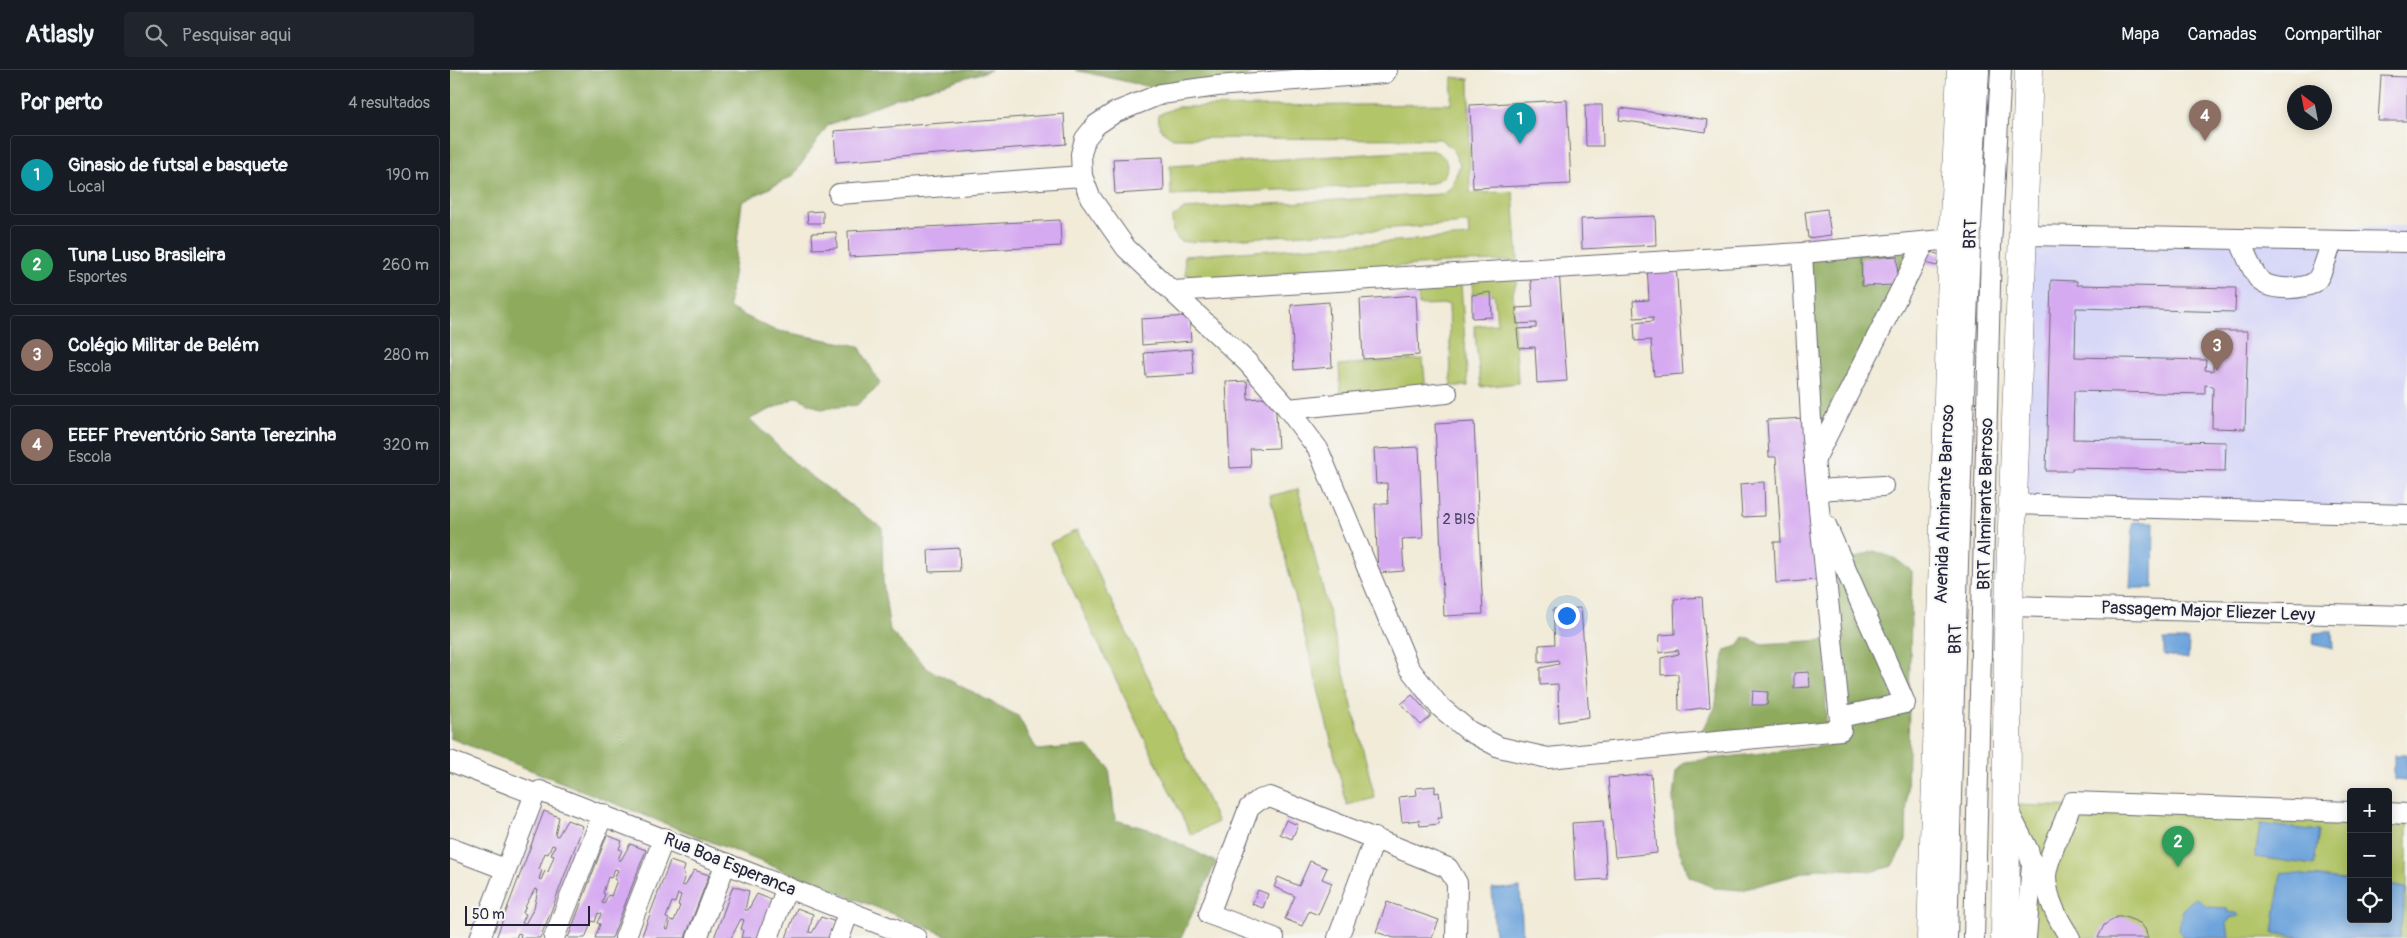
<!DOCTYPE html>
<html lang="pt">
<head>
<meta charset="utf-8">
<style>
	:root { --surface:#171b24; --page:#20242c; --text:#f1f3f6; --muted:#9ea1a6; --line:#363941; --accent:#7c3aed }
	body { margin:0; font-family:Pangolin,sans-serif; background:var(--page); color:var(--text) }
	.controls { position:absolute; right:15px; bottom:15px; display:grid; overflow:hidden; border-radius:5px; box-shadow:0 2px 12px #0003 }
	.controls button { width:45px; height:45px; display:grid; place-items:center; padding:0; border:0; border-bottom:1px solid var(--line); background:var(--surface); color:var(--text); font:25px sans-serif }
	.compass { position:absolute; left:1837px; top:15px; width:45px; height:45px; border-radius:50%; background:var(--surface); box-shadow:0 2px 12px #0003; rotate:328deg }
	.scale { position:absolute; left:15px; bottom:12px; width:125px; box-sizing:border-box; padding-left:5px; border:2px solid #22223b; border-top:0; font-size:14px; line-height:18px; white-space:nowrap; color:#22223b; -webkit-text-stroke:4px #f6f6f2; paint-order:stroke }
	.you { position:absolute; left:1116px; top:545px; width:18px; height:18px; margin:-12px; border:4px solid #fff; border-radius:50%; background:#1a73e8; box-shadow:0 0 0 8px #1a73e833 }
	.badge { display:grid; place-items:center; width:32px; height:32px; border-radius:50%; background:var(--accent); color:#fff; font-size:16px; font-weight:700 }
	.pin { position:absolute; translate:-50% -41px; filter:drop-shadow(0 1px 2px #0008) }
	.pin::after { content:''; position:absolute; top:26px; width:18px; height:15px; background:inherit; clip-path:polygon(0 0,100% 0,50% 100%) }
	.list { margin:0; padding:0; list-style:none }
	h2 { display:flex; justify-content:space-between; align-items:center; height:65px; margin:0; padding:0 20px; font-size:21px }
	h2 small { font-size:16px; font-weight:400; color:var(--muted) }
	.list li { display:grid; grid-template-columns:32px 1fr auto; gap:15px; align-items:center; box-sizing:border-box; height:80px; margin:0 10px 10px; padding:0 10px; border:1px solid var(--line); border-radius:5px }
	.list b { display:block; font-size:19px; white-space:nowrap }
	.list p { margin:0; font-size:16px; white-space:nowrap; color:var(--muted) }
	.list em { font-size:16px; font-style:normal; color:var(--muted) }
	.icon { flex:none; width:28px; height:28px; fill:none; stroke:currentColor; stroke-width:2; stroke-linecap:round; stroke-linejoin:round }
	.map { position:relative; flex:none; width:1957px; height:868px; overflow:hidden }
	header { display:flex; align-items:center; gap:30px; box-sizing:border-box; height:70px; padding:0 25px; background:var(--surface); border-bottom:1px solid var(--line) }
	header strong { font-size:24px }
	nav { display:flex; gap:28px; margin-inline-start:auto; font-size:18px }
	.search { width:350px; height:45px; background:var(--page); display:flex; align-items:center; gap:12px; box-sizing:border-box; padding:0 18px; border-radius:5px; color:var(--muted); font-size:19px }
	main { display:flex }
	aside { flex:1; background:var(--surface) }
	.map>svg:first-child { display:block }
	.built { fill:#d7d7f8 }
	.green { fill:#b3c569; stroke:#6a7452 }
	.forest { fill:#8eaa5d; stroke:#58664c }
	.water { fill:#6ea4dc; stroke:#48638c }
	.building { fill:#d6aaf1; fill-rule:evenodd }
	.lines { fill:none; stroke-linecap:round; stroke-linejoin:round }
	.minor-casing { stroke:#6a6872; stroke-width:22 }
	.highway-casing { stroke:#6a6872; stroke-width:29 }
	.minor { stroke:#fff; stroke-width:20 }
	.highway { stroke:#fff; stroke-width:28 }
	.labels { text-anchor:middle; stroke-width:4; stroke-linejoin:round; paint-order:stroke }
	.number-label { font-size:15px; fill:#4f4468 }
	.street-label { font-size:18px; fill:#22223b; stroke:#f6f6f2 }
</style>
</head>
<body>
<header>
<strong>Atlasly</strong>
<div class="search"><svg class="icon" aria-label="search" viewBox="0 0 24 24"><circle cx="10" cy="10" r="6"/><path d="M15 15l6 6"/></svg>Pesquisar aqui</div>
<nav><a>Mapa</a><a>Camadas</a><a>Compartilhar</a></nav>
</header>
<main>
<aside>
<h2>Por perto<small>4 resultados</small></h2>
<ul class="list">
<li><span class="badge" style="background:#0f9aa8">1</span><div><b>Ginasio de futsal e basquete</b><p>Local</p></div><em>190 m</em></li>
<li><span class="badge" style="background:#2e9e5b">2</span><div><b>Tuna Luso Brasileira</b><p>Esportes</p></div><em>260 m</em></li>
<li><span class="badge" style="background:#8d6e63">3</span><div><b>Colégio Militar de Belém</b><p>Escola</p></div><em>280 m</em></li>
<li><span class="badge" style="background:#8d6e63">4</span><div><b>EEEF Preventório Santa Terezinha</b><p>Escola</p></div><em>320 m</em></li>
</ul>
</aside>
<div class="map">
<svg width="1957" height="868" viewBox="0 0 1957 868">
	<rect width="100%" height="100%" fill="#f6f6f2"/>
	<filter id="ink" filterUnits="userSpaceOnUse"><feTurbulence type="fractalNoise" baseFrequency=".02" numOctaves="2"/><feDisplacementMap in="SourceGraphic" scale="10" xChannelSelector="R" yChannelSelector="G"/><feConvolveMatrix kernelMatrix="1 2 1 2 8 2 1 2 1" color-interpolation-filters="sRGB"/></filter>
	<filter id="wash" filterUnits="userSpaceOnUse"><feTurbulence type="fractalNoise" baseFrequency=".0096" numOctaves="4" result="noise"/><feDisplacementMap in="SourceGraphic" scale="20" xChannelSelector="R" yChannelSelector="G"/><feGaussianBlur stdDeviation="1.12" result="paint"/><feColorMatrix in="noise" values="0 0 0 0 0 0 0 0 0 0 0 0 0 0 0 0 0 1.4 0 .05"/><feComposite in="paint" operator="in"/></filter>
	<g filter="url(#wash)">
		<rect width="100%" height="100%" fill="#f1ebd8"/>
		<path class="built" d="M1957,156V449L1572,441L1581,157Z"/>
		<g class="green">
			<path d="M1002,7L1019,9L1020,123L1063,122L1068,191L1010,192L759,210L736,205L734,186L1019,166L1018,153L737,172L730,171L723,162L722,148L734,139L991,124L1001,118L1010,95L1002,78L990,69L723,68L710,59L708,45L727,37L1001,34Z"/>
			<path d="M982,80C995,85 1001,93 994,106L983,113L721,125L720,96Z"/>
			<path d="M1010,200L1018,316H1001L999,234L969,235L966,206Z"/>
			<path d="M1069,205L1063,223L1068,313L1031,317L1024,256L1047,254L1044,224L1022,225L1024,210Z"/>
			<path d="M973,289L976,322L891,327L889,295Z"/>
			<path d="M848,419L925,728L897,735L820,426Z"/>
			<path d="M627,460L768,752L741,765L600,473Z"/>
			<path d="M1563,735L1901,744V849H1938V745H1957V868H1555Z"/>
		</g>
		<g class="forest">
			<path d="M0,0H541L449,27L378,55L343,106L292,132L279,238L324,260L409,276L430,314L407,335L371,339L347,327L300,349L350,398L432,458L433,512L440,561L478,599L568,646L587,680L637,676L659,697L665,750L702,760L766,792L731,868H503L0,668Z"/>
			<path d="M625,0H806L758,30Z"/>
			<path d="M1464,179L1366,381L1358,187Z"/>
			<path d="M1424,481L1444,488L1462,501L1456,771L1442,796L1424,801L1371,798L1292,820L1264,818L1239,806L1226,772L1223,727L1226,702L1234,692L1392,674L1402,665L1385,517L1395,492Z"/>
			<path d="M1294,567L1312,574L1376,570V655L1248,668L1265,638L1275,580L1288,576Z"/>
		</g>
		<g class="water">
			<path d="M1683,452H1704L1703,518H1680Z"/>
			<path d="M1882,561L1883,579L1863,574L1864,563Z"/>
			<path d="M1714,570H1739L1738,589L1714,585Z"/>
			<path d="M1944,685H1957V711L1944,710Z"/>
			<path d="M1810,754L1869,761L1864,795L1805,787Z"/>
			<path d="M1831,802L1901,811V849H1938V815L1956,818L1949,868H1857L1823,863Z"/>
			<path d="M1070,818L1073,868H1045L1042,819Z"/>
			<path d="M1747,828L1757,837L1778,838L1777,842L1787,843L1789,846L1780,848L1777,853L1779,868L1733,867L1729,860C1730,846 1733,834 1747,828Z"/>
		</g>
		<g id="blocks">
			<g class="building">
				<path d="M1931,6L1957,7V51H1928Z"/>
				<path d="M1117,30L1121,114L1023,118L1020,35Z"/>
				<path d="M1135,35H1152L1153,76H1136Z"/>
				<path d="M1171,38L1258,50L1256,62L1169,50Z"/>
				<path d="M614,44L616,74L386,92L384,61Z"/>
				<path d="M713,87L714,121L665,124L663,89Z"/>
				<path d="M1377,139L1381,165L1358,168L1355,142Z"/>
				<path d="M373,141V153H358L357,142Z"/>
				<path d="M1205,146L1206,175L1132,179L1131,149Z"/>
				<path d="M610,150L611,176L399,187L398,161Z"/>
				<path d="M386,162L387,178L363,179L362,163Z"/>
				<path d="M1478,181L1490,185L1487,196L1475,193Z"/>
				<path d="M1447,186L1448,215L1412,216L1411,188Z"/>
				<path d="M1226,194L1233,304L1204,306L1201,270L1185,271L1184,253L1203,251V247L1184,248L1183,231L1199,230L1197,195Z"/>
				<path d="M1109,200L1117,311L1087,313L1085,277L1069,278L1067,259L1086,258V253L1067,254L1066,238L1083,237L1080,202Z"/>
				<path d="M1601,210L1627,211V215L1786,218L1785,242L1626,238L1625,287L1756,290L1755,300L1763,301L1765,261H1798L1795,359L1762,358L1763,316L1755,315V324L1624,321L1623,369L1776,372L1775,401L1622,398V401H1596Z"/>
				<path d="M1041,222L1042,247L1022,248V225Z"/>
				<path d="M966,225L969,285L913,289L910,229Z"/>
				<path d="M879,232L882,297L844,300L841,235Z"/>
				<path d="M739,246L741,271L692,275L691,249Z"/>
				<path d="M742,279L744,304L696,307L694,283Z"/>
				<path d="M797,311L798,329L825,327L828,378L800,379L801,397L780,398L776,312Z"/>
				<path d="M1356,348L1366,510L1326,513L1324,472H1331L1326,387H1319L1317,350Z"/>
				<path d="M1024,352L1033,544L994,546L985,354Z"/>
				<path d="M969,377L973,468L952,469L954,501L928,503L925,434H938L937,413L926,414L924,379Z"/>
				<path d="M1314,412L1315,446L1292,447L1290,414Z"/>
				<path d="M509,478L510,501L479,502L478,480Z"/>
				<path d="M1252,527L1260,637L1229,641L1228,604L1211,605V588L1229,584L1228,580L1209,583L1210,565L1225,564L1224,529Z"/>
				<path d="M1131,538L1139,647L1109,652L1108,614L1090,615V598L1109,594L1108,590L1089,593V575L1105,574L1103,539Z"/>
				<path d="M1359,602L1360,617L1344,618V603Z"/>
				<path d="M1303,621L1318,622L1317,635H1302Z"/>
				<path d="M962,625L981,646L971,655L951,634Z"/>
				<path d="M1201,704L1207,783L1165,787L1158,708Z"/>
				<path d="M985,716V723L989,722L992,748H988L989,754L970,756L969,750L952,752L949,727L967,725L966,718Z"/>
				<path d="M94,741L109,747L105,765L108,766L117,750L133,756L100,844L90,868H70L71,864L68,863L66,868H46ZM102,775L105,776L101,785L104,786L98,802L95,801L91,810L89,809L92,800L89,799L95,783L98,784ZM85,819L88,820L84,838L75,854L72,853L76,844L73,843L76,835Z"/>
				<path d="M836,750L848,755L842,769L830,764Z"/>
				<path d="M1153,751L1157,809L1125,811L1122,753Z"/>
				<path d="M157,765L172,771L169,779L172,780L168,790H171L180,774L196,780L162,868H145L150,854L147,853L151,844L148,843L145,852L142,851L135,868H118ZM165,799L168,800L164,809L167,810L161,826L158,825L154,834L152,833L155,824L153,823L158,807L161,808Z"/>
				<path d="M220,791L235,796L233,804L235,805L232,815L235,816L244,800L259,805L235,868H191ZM228,824L231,825L228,835L230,836L224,851L221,850L218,860L215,859L219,849L216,848L222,832L225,833Z"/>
				<path d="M860,791L877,798L872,809L882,813L868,845L859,841L852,856L835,849L845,826L824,817L828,807L849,816Z"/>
				<path d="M283,816L299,821L295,840H298L307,824L322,830L308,868H291L293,860L291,859L294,850L291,849L281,868H264Z"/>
				<path d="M808,820L818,824L813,838L802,834Z"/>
				<path d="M937,832L989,850L982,868H944L926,862Z"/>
				<path d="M347,838L363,844L359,862L362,863L371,847L386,852L381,868H336Z"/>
				<path d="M1667,847H1675L1690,853L1695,859L1698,868H1648L1654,855Z"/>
			</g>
		</g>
	</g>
	<g filter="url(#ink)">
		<use href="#blocks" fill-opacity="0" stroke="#6a6872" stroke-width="1"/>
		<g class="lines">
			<defs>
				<g id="minor">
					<path d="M632,106L631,84L635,69L646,55L664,43L711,24L767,16L935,3L937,0"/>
					<path d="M389,124L632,106L640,127L676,178L797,292L835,335L868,379L959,598L989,636L1019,661L1049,677L1098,688L1391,660L1362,368L1352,183"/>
					<path d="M1572,165L1957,172"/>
					<path d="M1789,169C1795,182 1800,197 1808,208C1816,221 1855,221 1866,211C1872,205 1879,180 1882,171"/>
					<path d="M723,221L1352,183L1503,169"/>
					<path d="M838,339L997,323"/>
					<path d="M1364,391L1475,172"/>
					<path d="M1367,420L1433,416"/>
					<path d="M1562,434L1957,445"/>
					<path d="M1376,455L1455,633L1390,647"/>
					<path d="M1559,536L1957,546"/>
					<path d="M0,691L85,724"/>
					<path d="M1558,741L1578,780L1582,794L1576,868"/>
					<path d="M1938,743L1957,744"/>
					<path d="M0,778L55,799"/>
					<path d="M30,868L85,724L90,721L466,868"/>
					<path d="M104,868L153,744"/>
					<path d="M175,868L214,768"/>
					<path d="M247,868L276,793"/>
					<path d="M318,868L337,817"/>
					<path d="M389,868L399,841"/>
					<path d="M824,868L759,844L799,738L809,730L820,727L998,798L1007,813L1006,868"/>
					<path d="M888,868L925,768"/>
					<path d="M1497,868C1505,579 1513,289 1529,0"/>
					<path d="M1524,868L1541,175L1551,0"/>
					<path d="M1620,868C1608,849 1597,830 1596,807C1596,790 1616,750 1622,732L1901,742"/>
				</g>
				<g id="highway">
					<path d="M1481,868L1503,169L1511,0"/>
					<path d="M1555,868L1558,564L1579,0"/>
				</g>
			</defs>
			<use href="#minor" class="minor-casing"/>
			<use href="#highway" class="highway-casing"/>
			<use href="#minor" class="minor"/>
			<use href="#highway" class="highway"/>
		</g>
	</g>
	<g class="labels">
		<g class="number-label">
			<text x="1009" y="454">2 BIS</text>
		</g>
		<g class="street-label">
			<text transform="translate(1520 164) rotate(-87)" y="6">BRT</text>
			<text transform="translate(1494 434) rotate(-88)" y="6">Avenida Almirante Barroso</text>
			<text transform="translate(1535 434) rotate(-89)" y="6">BRT Almirante Barroso</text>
			<text transform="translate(1758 541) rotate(2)" y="6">Passagem Major Eliezer Levy</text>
			<text transform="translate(1505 569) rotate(-89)" y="6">BRT</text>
			<text transform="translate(280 794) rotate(22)" y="6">Rua Boa Esperanca</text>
		</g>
	</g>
</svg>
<div class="controls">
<button>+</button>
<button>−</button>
<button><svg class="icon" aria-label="locate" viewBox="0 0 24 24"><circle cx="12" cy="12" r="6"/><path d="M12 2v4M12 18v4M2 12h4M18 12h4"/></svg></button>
</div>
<svg class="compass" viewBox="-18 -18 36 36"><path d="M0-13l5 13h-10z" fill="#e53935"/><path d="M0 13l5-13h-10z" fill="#9ea1a6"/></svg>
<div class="scale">50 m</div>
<div class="you"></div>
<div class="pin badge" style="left:1070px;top:74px;background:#0f9aa8">1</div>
<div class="pin badge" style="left:1728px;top:797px;background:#2e9e5b">2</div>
<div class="pin badge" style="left:1767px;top:301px;background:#8d6e63">3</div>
<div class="pin badge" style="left:1755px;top:71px;background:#8d6e63">4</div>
</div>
</main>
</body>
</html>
